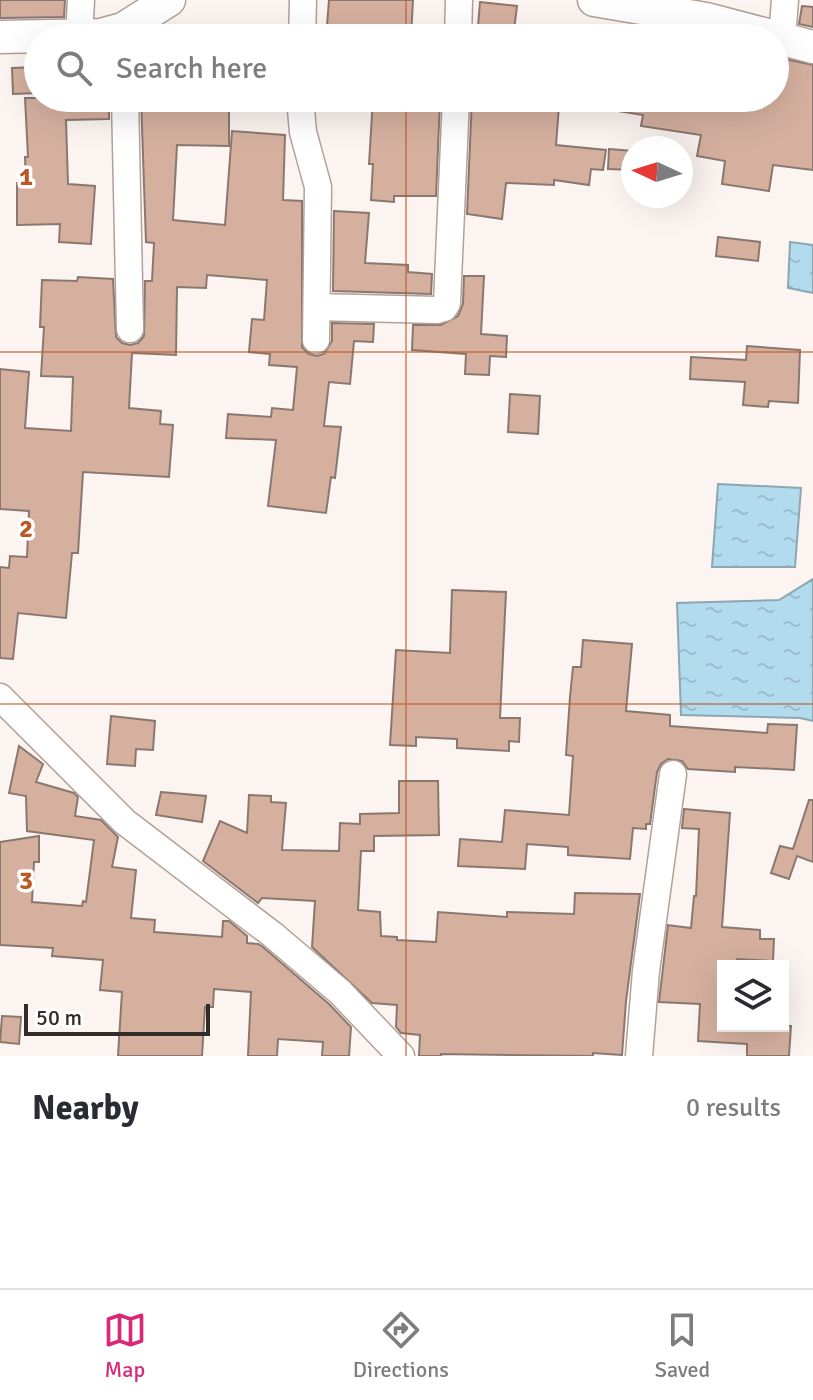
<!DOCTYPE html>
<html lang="en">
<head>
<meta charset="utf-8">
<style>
	:root { --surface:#fff; --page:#f2f2f3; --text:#2b2b33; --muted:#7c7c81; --line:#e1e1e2; --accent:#db2777 }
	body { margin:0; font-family:Signika,sans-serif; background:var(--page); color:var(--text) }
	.controls { position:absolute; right:24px; bottom:24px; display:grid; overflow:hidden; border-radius:0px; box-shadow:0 8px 32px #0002 }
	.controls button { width:72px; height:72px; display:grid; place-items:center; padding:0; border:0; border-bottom:2px solid var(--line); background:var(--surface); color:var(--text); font:40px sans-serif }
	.compass { position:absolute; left:621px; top:136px; width:72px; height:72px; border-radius:50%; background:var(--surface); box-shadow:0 8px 32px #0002; rotate:274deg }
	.scale { position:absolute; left:24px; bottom:20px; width:186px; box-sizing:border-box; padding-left:8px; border:4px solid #322b27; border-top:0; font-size:22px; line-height:28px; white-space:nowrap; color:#322b27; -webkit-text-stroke:6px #fff; paint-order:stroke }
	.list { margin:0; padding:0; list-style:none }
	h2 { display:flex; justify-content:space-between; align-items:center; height:104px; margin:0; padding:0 32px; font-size:34px }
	h2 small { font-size:26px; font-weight:400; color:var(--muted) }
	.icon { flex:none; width:44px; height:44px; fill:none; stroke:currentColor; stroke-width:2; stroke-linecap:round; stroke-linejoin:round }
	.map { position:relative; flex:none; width:813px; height:1056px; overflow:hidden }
	.search { position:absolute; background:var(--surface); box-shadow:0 8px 32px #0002; left:24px; right:24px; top:24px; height:88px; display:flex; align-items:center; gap:20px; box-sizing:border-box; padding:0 28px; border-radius:44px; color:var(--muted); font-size:30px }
	.sheet { height:232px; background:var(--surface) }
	nav { display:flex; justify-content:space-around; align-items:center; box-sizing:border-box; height:112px; border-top:2px solid var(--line); background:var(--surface); font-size:22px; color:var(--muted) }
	nav a { display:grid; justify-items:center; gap:4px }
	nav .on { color:var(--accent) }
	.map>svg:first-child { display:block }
	.water { fill:url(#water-ripples); stroke:#8ca6b2; stroke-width:2 }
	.building { fill:#d5b09f; stroke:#8a7870; stroke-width:2 }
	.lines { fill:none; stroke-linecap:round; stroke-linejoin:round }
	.minor-casing { stroke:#b3a097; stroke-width:29 }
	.tertiary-casing { stroke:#b3a097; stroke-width:35 }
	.minor { stroke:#fff; stroke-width:26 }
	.tertiary { stroke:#fff; stroke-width:32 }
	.grid { fill:none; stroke:#bc5824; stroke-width:2; stroke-opacity:0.55 }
	.grid-label { font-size:26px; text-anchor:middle; font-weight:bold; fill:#bc5824; stroke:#fff; stroke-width:7; stroke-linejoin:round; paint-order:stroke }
</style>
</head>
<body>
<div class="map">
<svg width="813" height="1056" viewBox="0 0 813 1056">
	<defs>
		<pattern id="water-ripples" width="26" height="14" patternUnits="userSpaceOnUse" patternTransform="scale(2)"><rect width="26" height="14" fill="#b3dbee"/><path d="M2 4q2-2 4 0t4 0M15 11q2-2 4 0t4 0" fill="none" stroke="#9abccc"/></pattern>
	</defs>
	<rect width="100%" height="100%" fill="#fcf4f0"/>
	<g class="water">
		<path d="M790,242L813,245V293L788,288Z"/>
		<path d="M718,484L801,488L795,567H712Z"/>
		<path d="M813,579V721L800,718L681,715L677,603L779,600Z"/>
	</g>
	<g class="building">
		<path d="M0,0H65L64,17L0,18Z"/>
		<path d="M329,0H413L411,36L326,38Z"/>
		<path d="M480,2L517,6L513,38H477Z"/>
		<path d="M802,6L813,7V27L799,24Z"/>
		<path d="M775,57L813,65V170L773,165L769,191L722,184L725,161L697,156L701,135L641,126L643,115L605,109L606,98H775Z"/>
		<path d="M38,67V93L13,94L12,68Z"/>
		<path d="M25,98H109V119L66,120L68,184L95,186L91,244L59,242L60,224L17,225V183H26L25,157H28Z"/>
		<path d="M141,98H209V108H229V146L177,145L173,220L225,225L232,131L285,135L283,200L302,201V347L309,354L317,356L324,354L332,341V323L374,324L373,342L354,341L350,384L329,382L324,426L341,427L335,478L331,477L326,513L268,506L276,440L226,438L228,414L271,417L272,408L293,410L297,367L269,365L270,354L249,352L252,319L264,320L267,280L207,275L206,288L177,287L176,355L132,353L129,408L161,411L160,424L173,425L169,477L83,472L78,553H72L66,618L18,613L13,659L0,658V567L9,568L10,556L27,557L29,511L0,509V369L29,372L25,428L71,431L73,377L41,376L44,327H40L42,280L77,281L78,277L113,279L116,337L122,343L130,345L138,343L144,336L145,281H152L154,243L146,242Z"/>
		<path d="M373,98L440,100L436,196H394V202L371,200L373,164H369Z"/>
		<path d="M472,98H524V102L559,106L556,145L606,150L603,170L591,169L589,185L554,180V185L506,183L502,219L467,214Z"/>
		<path d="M609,149L633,151V170L608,169Z"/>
		<path d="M334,211L369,213L365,263L408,265V272L432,274L431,294L333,291Z"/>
		<path d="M718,237L760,242L758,261L716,256Z"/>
		<path d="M464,276H484L481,334L507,336L506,357L490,356L489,375L465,374L466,354L412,350L413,325H441L458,316L463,304Z"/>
		<path d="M747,346L800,350L798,403L769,401L768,407L743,405L745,382L690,379L691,357L746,360Z"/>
		<path d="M510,394L540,396L538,434L508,432Z"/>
		<path d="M452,590L506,592L500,718H520L519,742L509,741V751L457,748V739L416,737V746L390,745L396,650L450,653Z"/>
		<path d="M583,640L632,644L626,711L670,715V726L767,733L768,724L797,725L794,770L735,767V772L688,769L682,761L668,759L661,764L657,772L650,824H646V829L633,828L630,859L568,855V847L527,844L525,869L458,866L460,839L502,842L505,810L569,815L573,756L566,755L570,697L573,667H581Z"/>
		<path d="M111,716L155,721L153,750L136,749L135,766L107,764Z"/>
		<path d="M19,746L43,764L36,782L74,793L78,797L75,816L101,820L118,837L112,867L136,870L131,918L155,920L154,932L222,937L223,921H229L247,936V943L258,944L263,947L329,1004L351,1027L349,1056H322L323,1042L278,1039L277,1056H248L251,992L214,989L213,1007H205L202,1056H118L122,992L100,990L103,960L52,956L53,948L0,945V842L39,836V862H34L32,902L82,906L83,901L86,902L94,840L27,831L26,796L9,793Z"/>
		<path d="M399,781H438L439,835L374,836V851H361L358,910L380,912L381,936L397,937V940L436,942L438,912L507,917V912L574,914L575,893L640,894L626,1001L622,1055L593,1053V1056L441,1054V1056H419L420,1035L401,1033L396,1027L397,1005L372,1003L312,947L315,901L262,898L258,903L203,861L220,821L247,833L249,795L271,796V802L286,803L282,850L339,851L340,823L360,824V814L399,813Z"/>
		<path d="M161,792L206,796L202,822L156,815Z"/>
		<path d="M809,800H813V862L797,856L789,879L771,873L780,846L793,849Z"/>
		<path d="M684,809L730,813L722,927L760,930V939H774L773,961L737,959L736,966H723V1026H791L789,1056H747V1044L698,1041L700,1004L659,1002L668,925L691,928L694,896H696L699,829L682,828Z"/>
		<path d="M2,1016L21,1017L19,1044L0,1042Z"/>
	</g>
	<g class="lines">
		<defs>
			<g id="minor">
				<path d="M79,37L81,0"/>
				<path d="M302,38L303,0"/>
				<path d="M458,38L459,0"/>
				<path d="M782,38L785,0"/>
				<path d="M125,98L130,329"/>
				<path d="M300,98L303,132L318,187L316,340"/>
				<path d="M317,307L437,310L444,308L447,303L456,98"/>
				<path d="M0,697L125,822L273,935L340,992L401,1056"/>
				<path d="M639,1056L646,971L673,774"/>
			</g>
			<g id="tertiary">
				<path d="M594,0L706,19L813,47"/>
				<path d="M0,37L101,35L123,29L169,0"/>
			</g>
		</defs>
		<use href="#minor" class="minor-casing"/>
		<use href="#tertiary" class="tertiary-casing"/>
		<use href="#minor" class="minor"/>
		<use href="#tertiary" class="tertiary"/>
	</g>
	<path class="grid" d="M406,0V38M406,98V1056M0,352H813M0,704H813"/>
	<g class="grid-label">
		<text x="26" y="185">1</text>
		<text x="26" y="537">2</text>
		<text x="26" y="889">3</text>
	</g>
</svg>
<div class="controls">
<button><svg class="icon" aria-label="layers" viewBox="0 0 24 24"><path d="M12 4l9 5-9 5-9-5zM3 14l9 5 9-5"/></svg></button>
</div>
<svg class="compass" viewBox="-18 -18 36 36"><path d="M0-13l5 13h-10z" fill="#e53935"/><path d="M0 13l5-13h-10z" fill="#7c7c81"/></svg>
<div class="scale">50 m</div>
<div class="search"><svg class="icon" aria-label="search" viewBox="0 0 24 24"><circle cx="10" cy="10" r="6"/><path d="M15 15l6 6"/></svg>Search here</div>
</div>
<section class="sheet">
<h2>Nearby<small>0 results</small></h2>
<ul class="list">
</ul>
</section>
<nav>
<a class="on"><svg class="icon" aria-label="map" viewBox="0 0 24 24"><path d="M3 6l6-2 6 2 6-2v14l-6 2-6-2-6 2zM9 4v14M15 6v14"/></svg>Map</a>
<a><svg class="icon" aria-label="directions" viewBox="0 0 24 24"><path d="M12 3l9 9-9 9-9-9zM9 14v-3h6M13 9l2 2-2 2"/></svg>Directions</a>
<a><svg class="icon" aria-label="saved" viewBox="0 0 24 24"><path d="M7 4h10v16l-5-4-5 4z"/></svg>Saved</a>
</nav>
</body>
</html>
